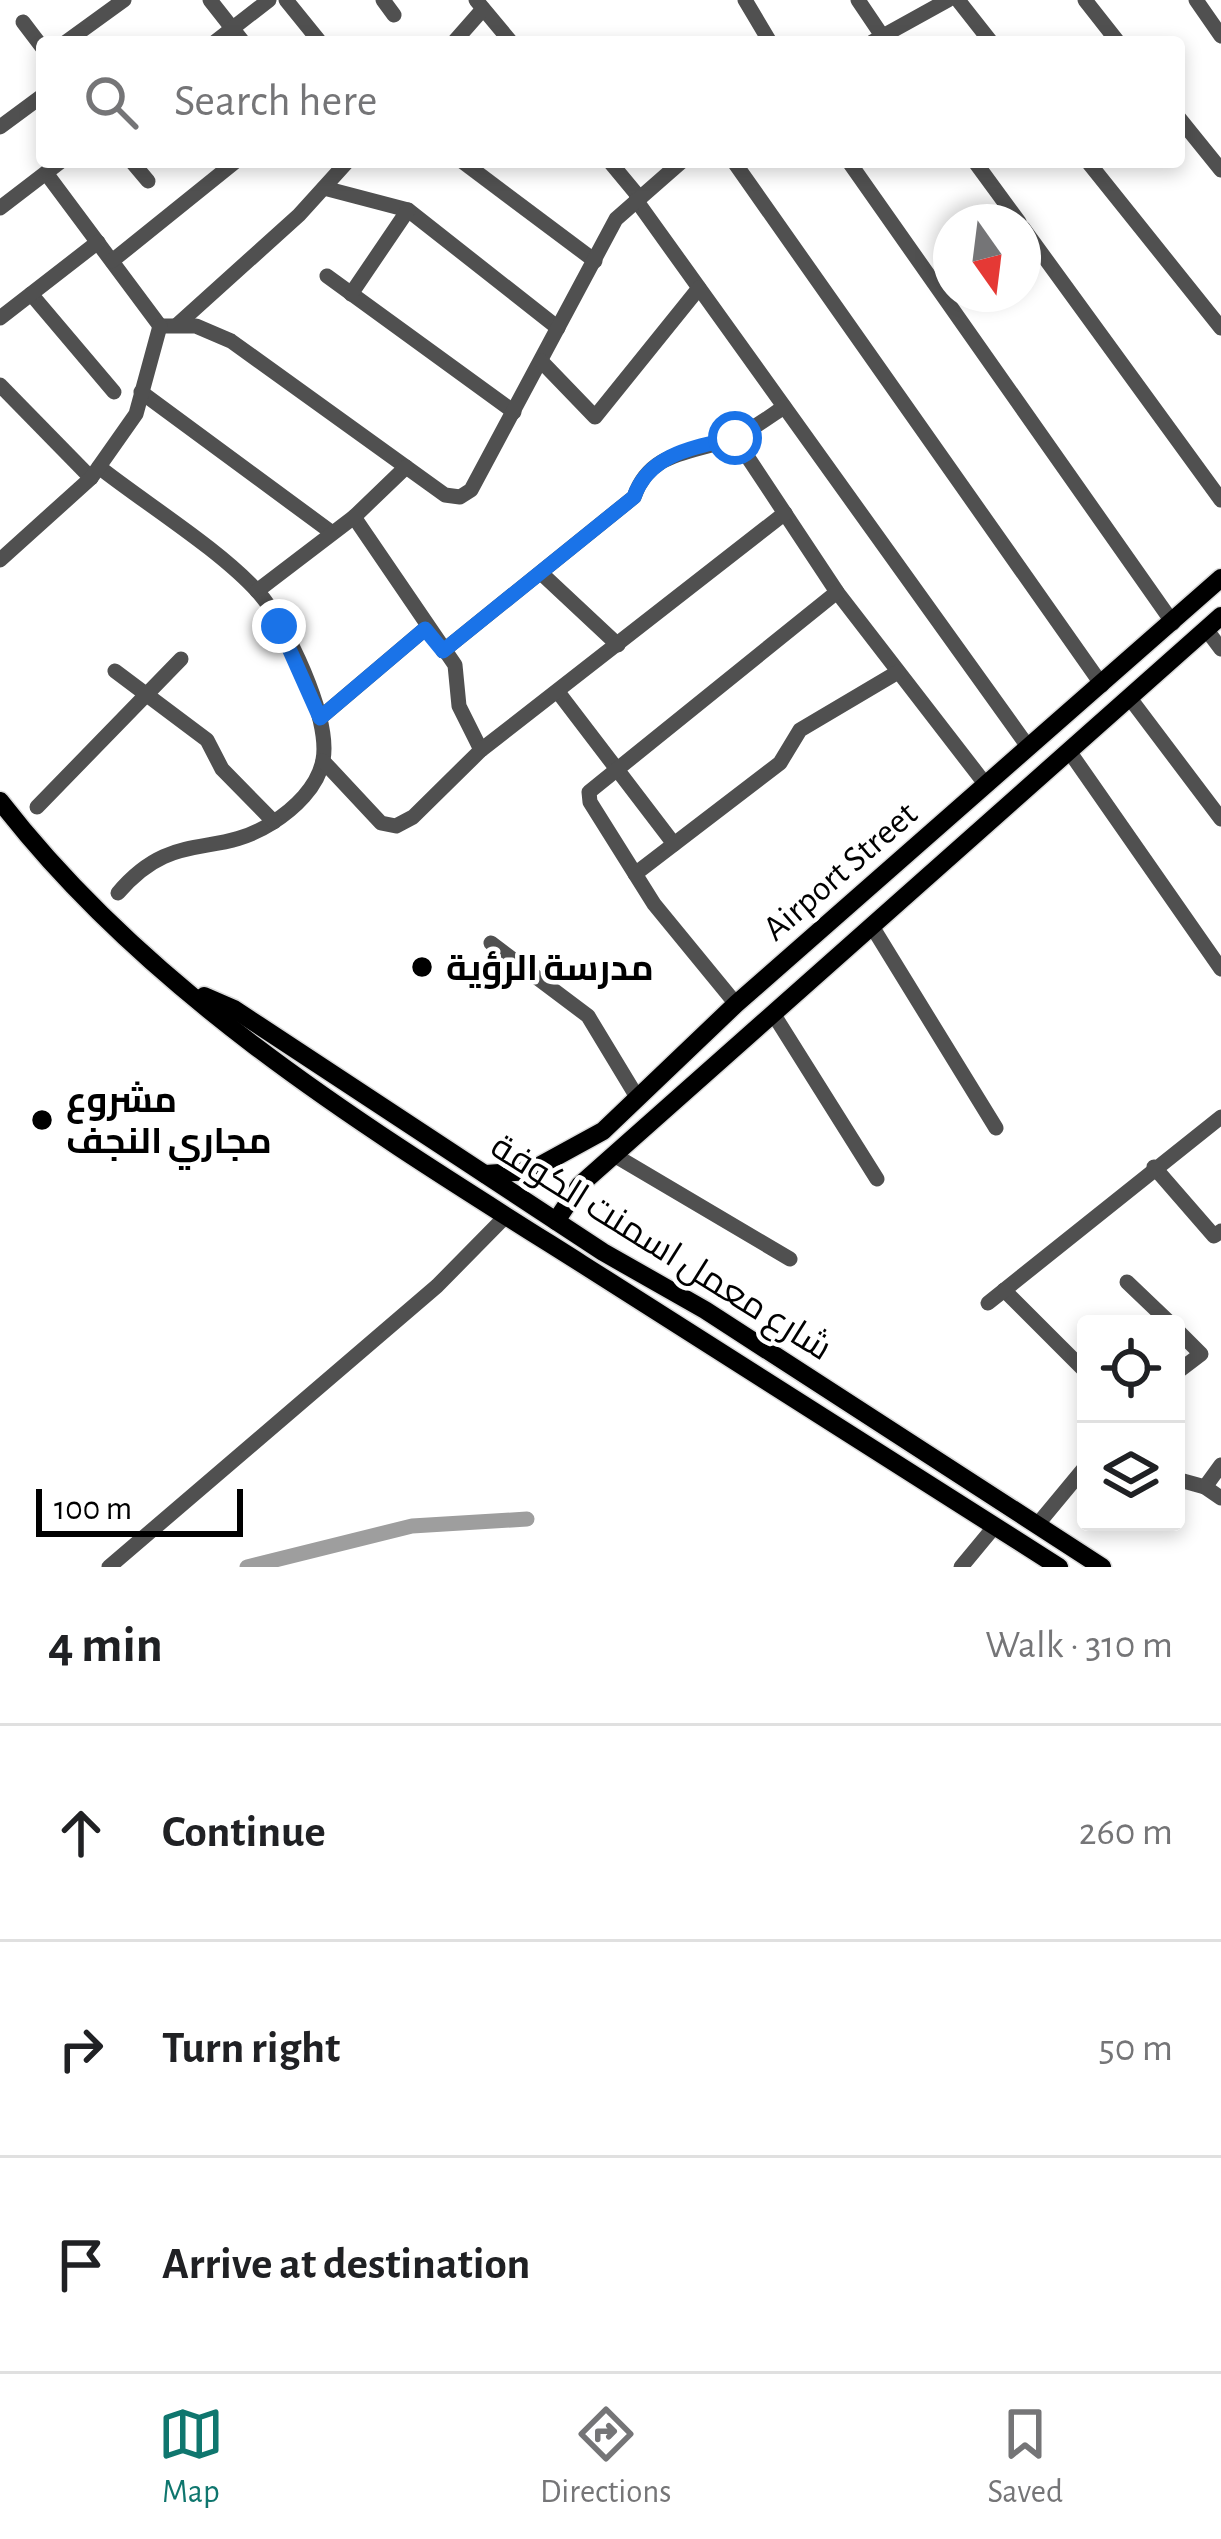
<!DOCTYPE html>
<html lang="en">
<head>
<meta charset="utf-8">
<style>
	:root { --surface:#fff; --page:#f6f6f6; --text:#202124; --muted:#757577; --line:#e0e0e0; --accent:#0f766e }
	body { margin:0; font-family:"Alegreya Sans",Cairo,sans-serif; background:var(--page); color:var(--text) }
	.controls { position:absolute; right:36px; bottom:36px; display:grid; overflow:hidden; border-radius:12px; box-shadow:0 6px 18px #0003 }
	.controls button { width:108px; height:108px; display:grid; place-items:center; padding:0; border:0; border-bottom:3px solid var(--line); background:var(--surface); color:var(--text); font:60px sans-serif }
	.compass { position:absolute; left:933px; top:204px; width:108px; height:108px; border-radius:50%; background:var(--surface); box-shadow:0 6px 18px #0003; rotate:166deg }
	.scale { position:absolute; left:36px; bottom:30px; width:207px; box-sizing:border-box; padding-left:12px; border:6px solid #000; border-top:0; font-size:33px; line-height:42px; white-space:nowrap; color:#000; -webkit-text-stroke:9px #fff; paint-order:stroke }
	.stop { position:absolute; width:36px; height:36px; margin:-27px; border:9px solid #1a73e8; border-radius:50%; background:#fff }
	.stop.end { background:#1a73e8; border-color:#fff; box-shadow:0 3px 12px #0008 }
	.list { margin:0; padding:0; list-style:none }
	h2 { display:flex; justify-content:space-between; align-items:center; height:156px; margin:0; padding:0 48px; font-size:51px }
	h2 small { font-size:39px; font-weight:400; color:var(--muted) }
	.list li { display:grid; grid-template-columns:78px 1fr auto; gap:36px; align-items:center; box-sizing:border-box; height:216px; padding:0 48px; border-top:3px solid var(--line) }
	.list b { display:block; font-size:45px; white-space:nowrap }
	.list em { font-size:39px; font-style:normal; color:var(--muted) }
	.icon { flex:none; width:66px; height:66px; fill:none; stroke:currentColor; stroke-width:2; stroke-linecap:round; stroke-linejoin:round }
	.map { position:relative; flex:none; width:1221px; height:1567px; overflow:hidden }
	.search { position:absolute; background:var(--surface); box-shadow:0 6px 18px #0003; left:36px; right:36px; top:36px; height:132px; display:flex; align-items:center; gap:30px; box-sizing:border-box; padding:0 42px; border-radius:12px; color:var(--muted); font-size:45px }
	.sheet { height:804px; background:var(--surface) }
	nav { display:flex; justify-content:space-around; align-items:center; box-sizing:border-box; height:168px; border-top:3px solid var(--line); background:var(--surface); font-size:33px; color:var(--muted) }
	nav a { display:grid; justify-items:center; gap:6px }
	nav .on { color:var(--accent) }
	.map>svg:first-child { display:block }
	.lines { fill:none; stroke-linecap:round; stroke-linejoin:round }
	.canal { stroke:#9e9e9e; stroke-width:15 }
	.major-casing { stroke:#dbdbdb; stroke-width:21 }
	.minor { stroke:#505050; stroke-width:15 }
	.major { stroke:#000; stroke-width:18 }
	.route { stroke:#1a73e8; stroke-width:15 }
	.poi-dot { fill:#000; stroke:#fff; stroke-width:4.5 }
	.labels { text-anchor:middle; stroke-width:9; stroke-linejoin:round; paint-order:stroke }
	.street-label { font-size:36px; fill:#000; stroke:#fff }
	.poi-label { font-size:36px; font-weight:bold; fill:#000; stroke:#fff; text-anchor:start }
</style>
</head>
<body>
<div class="map">
<svg width="1221" height="1567" viewBox="0 0 1221 1567">
	<rect width="100%" height="100%" fill="#fff"/>
	<g class="lines">
		<path class="canal" d="M247,1567L412,1526L527,1519"/>
		<defs>
			<g id="major">
				<path d="M0,801C153,999 373,1132 582,1264C741,1365 900,1466 1059,1567"/>
				<path d="M204,996L234,1009L603,1252L705,1310L1102,1567"/>
				<path d="M485,1174L530,1171L603,1131L736,1004L1221,578"/>
				<path d="M556,1221L580,1185L1221,616"/>
			</g>
		</defs>
		<use href="#major" class="major-casing"/>
		<g class="minor">
			<path d="M210,0L243,42"/>
			<path d="M286,0L320,42"/>
			<path d="M383,0L394,15"/>
			<path d="M476,0L511,42"/>
			<path d="M745,0L770,42"/>
			<path d="M858,0L885,40"/>
			<path d="M958,0L991,42"/>
			<path d="M1085,0L1118,42"/>
			<path d="M1196,0L1221,36"/>
			<path d="M23,22L42,47"/>
			<path d="M66,42L124,0"/>
			<path d="M215,42L269,0"/>
			<path d="M454,42L483,9"/>
			<path d="M872,42L948,0"/>
			<path d="M1179,118L1221,170"/>
			<path d="M0,127L42,96"/>
			<path d="M132,162L148,181"/>
			<path d="M463,162L595,261"/>
			<path d="M610,162L639,197"/>
			<path d="M734,162L1102,685"/>
			<path d="M849,162L1173,623"/>
			<path d="M975,162L1019,222"/>
			<path d="M1088,162L1221,328"/>
			<path d="M46,173L160,326"/>
			<path d="M324,188L408,210L558,328"/>
			<path d="M636,200L1029,748"/>
			<path d="M0,208L60,162"/>
			<path d="M1023,228L1221,500"/>
			<path d="M112,261L235,162"/>
			<path d="M327,276L514,412"/>
			<path d="M31,294L114,392"/>
			<path d="M351,294L408,210"/>
			<path d="M0,318L98,242"/>
			<path d="M177,325L299,215L347,162"/>
			<path d="M160,326H196L231,341L445,495L460,497L471,490L616,219L681,162"/>
			<path d="M541,361L595,417L699,288"/>
			<path d="M0,385L91,478"/>
			<path d="M141,392L331,532"/>
			<path d="M735,438L837,592L986,785"/>
			<path d="M99,467C146,504 219,549 258,592C286,623 331,718 323,760C318,787 294,809 272,823C214,860 173,828 118,893"/>
			<path d="M354,517L455,665L459,706L481,750"/>
			<path d="M0,560L91,478L136,414L160,326"/>
			<path d="M541,573L618,645"/>
			<path d="M257,591L354,517L406,467"/>
			<path d="M1206,629L1221,649"/>
			<path d="M443,651L634,497C651,448 696,454 735,437C752,430 769,417 784,407"/>
			<path d="M115,671L207,740L222,769L274,822"/>
			<path d="M558,692L674,844"/>
			<path d="M1129,697L1221,819"/>
			<path d="M320,718L425,629"/>
			<path d="M1069,751L1221,969"/>
			<path d="M323,761L381,823L396,826L413,817L481,750L785,513"/>
			<path d="M37,807L181,659"/>
			<path d="M635,874L780,763L800,730L898,672"/>
			<path d="M873,928L996,1128"/>
			<path d="M491,943L588,1016L637,1097"/>
			<path d="M736,1004L654,904L590,802L589,792L837,592"/>
			<path d="M774,1015L877,1179"/>
			<path d="M614,1155L790,1259"/>
			<path d="M1154,1167L1214,1236L1221,1231"/>
			<path d="M1127,1282L1171,1324"/>
			<path d="M1004,1290L1086,1372"/>
			<path d="M988,1303L1221,1117"/>
			<path d="M1176,1329L1201,1354L1176,1373"/>
			<path d="M1176,1479L1205,1487L1221,1465"/>
			<path d="M1205,1487L1221,1498"/>
			<path d="M1037,1525L1086,1466"/>
			<path d="M109,1567L437,1286L505,1217"/>
			<path d="M961,1567L995,1526"/>
		</g>
		<use href="#major" class="major"/>
	</g>
	<g class="lines">
		<path class="route" d="M279,626L320,718L425,629L443,651L634,497C649,453 696,447 735,438"/>
	</g>
	<g class="poi-dot">
		<circle cx="422" cy="967" r="12"/>
		<circle cx="42" cy="1120" r="12"/>
	</g>
	<g class="labels">
		<g class="street-label">
			<text transform="translate(839 870) rotate(-41)" y="13">Airport Street</text>
			<text transform="translate(662 1246) rotate(32)" y="13">شارع معمل اسمنت الكوفة</text>
		</g>
		<g class="poi-label">
			<text x="446" y="980">مدرسة الرؤية</text>
			<text x="66" y="1112">مشروع<tspan x="66" dy="41">مجاري النجف</tspan></text>
		</g>
	</g>
</svg>
<div class="controls">
<button><svg class="icon" aria-label="locate" viewBox="0 0 24 24"><circle cx="12" cy="12" r="6"/><path d="M12 2v4M12 18v4M2 12h4M18 12h4"/></svg></button>
<button><svg class="icon" aria-label="layers" viewBox="0 0 24 24"><path d="M12 4l9 5-9 5-9-5zM3 14l9 5 9-5"/></svg></button>
</div>
<svg class="compass" viewBox="-18 -18 36 36"><path d="M0-13l5 13h-10z" fill="#e53935"/><path d="M0 13l5-13h-10z" fill="#757577"/></svg>
<div class="scale">100 m</div>
<div class="stop" style="left:735px;top:438px"></div>
<div class="stop end" style="left:279px;top:626px"></div>
<div class="search"><svg class="icon" aria-label="search" viewBox="0 0 24 24"><circle cx="10" cy="10" r="6"/><path d="M15 15l6 6"/></svg>Search here</div>
</div>
<section class="sheet">
<h2>4 min<small>Walk · 310 m</small></h2>
<ul class="list">
<li><svg class="icon" aria-label="ahead" viewBox="0 0 24 24"><path d="M12 20V5M6 11l6-6 6 6"/></svg><div><b>Continue</b></div><em>260 m</em></li>
<li><svg class="icon" aria-label="right" viewBox="0 0 24 24"><path d="M7 20v-9h11M14 6l5 5-5 5"/></svg><div><b>Turn right</b></div><em>50 m</em></li>
<li><svg class="icon" aria-label="arrive" viewBox="0 0 24 24"><path d="M6 21V4h12l-3 4 3 4H6"/></svg><div><b>Arrive at destination</b></div></li>
</ul>
</section>
<nav>
<a class="on"><svg class="icon" aria-label="map" viewBox="0 0 24 24"><path d="M3 6l6-2 6 2 6-2v14l-6 2-6-2-6 2zM9 4v14M15 6v14"/></svg>Map</a>
<a><svg class="icon" aria-label="directions" viewBox="0 0 24 24"><path d="M12 3l9 9-9 9-9-9zM9 14v-3h6M13 9l2 2-2 2"/></svg>Directions</a>
<a><svg class="icon" aria-label="saved" viewBox="0 0 24 24"><path d="M7 4h10v16l-5-4-5 4z"/></svg>Saved</a>
</nav>
</body>
</html>
